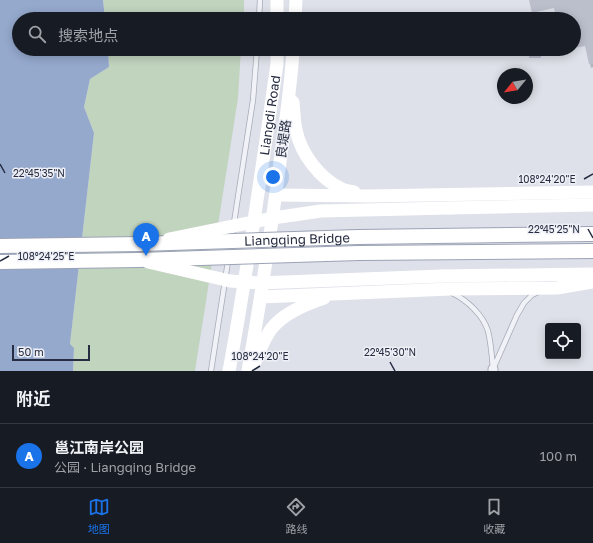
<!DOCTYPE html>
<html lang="zh">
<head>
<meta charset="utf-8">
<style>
	:root { --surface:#171b24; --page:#20242c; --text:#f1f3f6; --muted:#9ea1a6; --line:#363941; --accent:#1a73e8 }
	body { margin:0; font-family:"Golos Text","Noto Sans SC",sans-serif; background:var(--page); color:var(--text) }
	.controls { position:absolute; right:12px; bottom:12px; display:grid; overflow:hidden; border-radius:4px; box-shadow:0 2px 10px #0003 }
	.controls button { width:36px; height:36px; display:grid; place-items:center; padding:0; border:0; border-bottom:1px solid var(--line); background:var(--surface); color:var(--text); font:20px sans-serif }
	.compass { position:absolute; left:497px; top:68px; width:36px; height:36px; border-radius:50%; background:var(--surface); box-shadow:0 2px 10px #0003; rotate:240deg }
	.scale { position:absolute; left:12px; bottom:10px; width:78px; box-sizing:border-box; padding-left:4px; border:2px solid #262c41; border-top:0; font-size:11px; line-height:14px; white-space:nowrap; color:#262c41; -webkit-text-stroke:3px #eef0f6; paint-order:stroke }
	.you { position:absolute; left:273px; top:177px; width:14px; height:14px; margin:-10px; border:3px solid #fff; border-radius:50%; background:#1a73e8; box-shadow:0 0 0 6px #1a73e833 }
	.badge { display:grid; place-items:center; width:26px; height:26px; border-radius:50%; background:var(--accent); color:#fff; font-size:13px; font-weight:700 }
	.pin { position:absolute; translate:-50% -33px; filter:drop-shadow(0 1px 2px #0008) }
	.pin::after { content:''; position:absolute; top:21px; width:14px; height:12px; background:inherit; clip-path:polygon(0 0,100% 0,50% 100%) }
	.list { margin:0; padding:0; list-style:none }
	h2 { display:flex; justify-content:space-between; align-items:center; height:52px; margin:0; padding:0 16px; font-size:17px }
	h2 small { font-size:13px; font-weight:400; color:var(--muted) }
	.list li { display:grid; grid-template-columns:26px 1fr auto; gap:12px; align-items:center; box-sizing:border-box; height:64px; padding:0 16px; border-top:1px solid var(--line) }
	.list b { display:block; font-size:15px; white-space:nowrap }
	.list p { margin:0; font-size:13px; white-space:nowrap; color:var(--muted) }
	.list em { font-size:13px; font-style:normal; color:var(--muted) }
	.icon { flex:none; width:22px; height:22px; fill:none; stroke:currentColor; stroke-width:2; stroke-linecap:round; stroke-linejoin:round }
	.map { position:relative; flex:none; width:593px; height:371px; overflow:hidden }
	.search { position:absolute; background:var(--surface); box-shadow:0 2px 10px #0003; left:12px; right:12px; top:12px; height:44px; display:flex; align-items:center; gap:10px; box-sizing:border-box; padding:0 14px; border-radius:22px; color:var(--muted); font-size:15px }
	.sheet { height:116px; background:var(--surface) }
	nav { display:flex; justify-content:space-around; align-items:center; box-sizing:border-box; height:56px; border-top:1px solid var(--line); background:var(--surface); font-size:11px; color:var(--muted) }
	nav a { display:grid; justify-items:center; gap:2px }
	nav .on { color:var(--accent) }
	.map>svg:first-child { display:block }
	.green { fill:#c1d4be }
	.water { fill:#95a9cd }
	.shadow { fill:#0003 }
	.building { fill:#bbbfcc }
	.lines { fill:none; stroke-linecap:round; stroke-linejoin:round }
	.service-casing { stroke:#a7abb7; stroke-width:6 }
	.minor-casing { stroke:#a7abb7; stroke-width:11 }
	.service { stroke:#f1f2f7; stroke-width:4.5 }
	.minor { stroke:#f1f2f7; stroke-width:9 }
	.secondary { stroke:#fff; stroke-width:13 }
	.primary-bridge-casing { stroke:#9ca3b6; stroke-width:16; stroke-linecap:butt }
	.secondary-bridge { stroke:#fff; stroke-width:13 }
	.primary-bridge { stroke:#fff; stroke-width:14 }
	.ticks { fill:none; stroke:#262c41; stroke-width:1.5 }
	.labels { text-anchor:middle; stroke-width:3; stroke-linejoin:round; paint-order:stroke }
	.street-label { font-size:13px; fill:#262c41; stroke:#eef0f6 }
	.ticks-label { font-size:10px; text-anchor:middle; fill:#262c41; stroke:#eef0f6; stroke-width:3; stroke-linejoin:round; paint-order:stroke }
</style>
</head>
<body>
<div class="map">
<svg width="593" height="371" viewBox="0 0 593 371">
	<rect width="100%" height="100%" fill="#dee1e9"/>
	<g class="green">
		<path d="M103,0H244V19H105Z"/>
		<path d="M108,49H241L238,98L195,371H73L74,349L70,344L94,133L84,107L90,79L109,67Z"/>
	</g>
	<path class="water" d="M0,0H103L105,19H19V49H108L109,67L90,79L84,107L94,133L70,344L74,348L73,371H0Z"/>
	<g class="shadow">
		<path d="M530,0H593V67L591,68L586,45L574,47V19H557L555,7Z"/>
		<path d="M530,49H543V54L540,57Z"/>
	</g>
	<g class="building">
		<path d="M529,0H593V64H589L585,46L574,48V19H556L554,8L532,13Z"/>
		<rect x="529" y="49" width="12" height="9"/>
	</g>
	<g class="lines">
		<defs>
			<g id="service">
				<path d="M259,19L260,0"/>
				<path d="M452,293C467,300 483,315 488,331C491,343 492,357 493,369L517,315L524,303L532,295L538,292"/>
				<path d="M211,371L253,100L257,49"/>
			</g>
			<path id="minor" d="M493,371V369"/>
		</defs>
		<use href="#service" class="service-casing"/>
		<use href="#minor" class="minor-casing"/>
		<use href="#service" class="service"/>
		<use href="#minor" class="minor"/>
		<g class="secondary">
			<path d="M277,19V0"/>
			<path d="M295,19L296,0"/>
			<path d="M293,102C294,111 294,121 296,130C301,154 320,179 342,189C346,191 351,191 354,192"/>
			<path d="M276,195L368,196L593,192"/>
			<path d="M450,208L593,205"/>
			<path d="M442,276L593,274"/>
			<path d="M261,297L451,289L557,288L593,282"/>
			<path d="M255,362C260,350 264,338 272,328C284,313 306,304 324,298"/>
			<path id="s1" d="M229,371C248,269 262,167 277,64V49"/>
			<path d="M248,371C260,304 270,237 279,170C284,130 291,90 293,49"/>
		</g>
		<defs>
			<g id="primary-bridge">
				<path id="s2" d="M0,246L140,244L358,237L593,234"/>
				<path d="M0,262L138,260L359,253L593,251"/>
			</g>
		</defs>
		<use href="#primary-bridge" class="primary-bridge-casing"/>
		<g class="secondary-bridge">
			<path d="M169,239L273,218L321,211L450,208"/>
			<path d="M148,262L230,281L258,283L442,276"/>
		</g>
		<use href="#primary-bridge" class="primary-bridge"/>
	</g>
	<path class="ticks" d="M0,164L5,173M584,179L593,174M588,229L593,238M0,261L9,256M390,362L395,371M252,371L260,366"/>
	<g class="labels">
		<g class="street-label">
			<text dy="5" stroke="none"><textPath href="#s1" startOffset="259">Liangdi Road</textPath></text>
			<text transform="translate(283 139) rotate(-82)" y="5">良堤路</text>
			<text dy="5" stroke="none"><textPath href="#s2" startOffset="297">Liangqing Bridge</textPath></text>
		</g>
	</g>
	<g class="ticks-label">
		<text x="39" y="177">22°45'35"N</text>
		<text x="547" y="183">108°24'20"E</text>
		<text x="554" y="233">22°45'25"N</text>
		<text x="46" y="260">108°24'25"E</text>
		<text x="390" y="356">22°45'30"N</text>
		<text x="260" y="360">108°24'20"E</text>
	</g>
</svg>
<div class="controls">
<button><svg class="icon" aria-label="locate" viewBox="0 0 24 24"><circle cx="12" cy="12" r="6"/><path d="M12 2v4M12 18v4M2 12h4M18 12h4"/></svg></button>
</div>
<svg class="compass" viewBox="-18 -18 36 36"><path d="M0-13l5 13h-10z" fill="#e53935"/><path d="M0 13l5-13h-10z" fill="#9ea1a6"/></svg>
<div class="scale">50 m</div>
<div class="you"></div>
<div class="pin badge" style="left:146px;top:256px">A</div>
<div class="search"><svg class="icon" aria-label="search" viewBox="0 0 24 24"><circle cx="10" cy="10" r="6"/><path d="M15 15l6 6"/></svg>搜索地点</div>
</div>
<section class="sheet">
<h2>附近<small></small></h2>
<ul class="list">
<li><span class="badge">A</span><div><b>邕江南岸公园</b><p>公园 · Liangqing Bridge</p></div><em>100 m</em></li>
</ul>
</section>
<nav>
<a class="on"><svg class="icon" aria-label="map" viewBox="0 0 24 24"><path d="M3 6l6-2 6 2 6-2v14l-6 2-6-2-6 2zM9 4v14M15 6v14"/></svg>地图</a>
<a><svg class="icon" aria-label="directions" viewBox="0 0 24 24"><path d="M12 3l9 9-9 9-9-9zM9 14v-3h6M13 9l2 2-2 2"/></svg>路线</a>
<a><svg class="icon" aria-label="saved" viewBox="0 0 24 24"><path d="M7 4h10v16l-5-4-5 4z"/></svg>收藏</a>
</nav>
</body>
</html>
